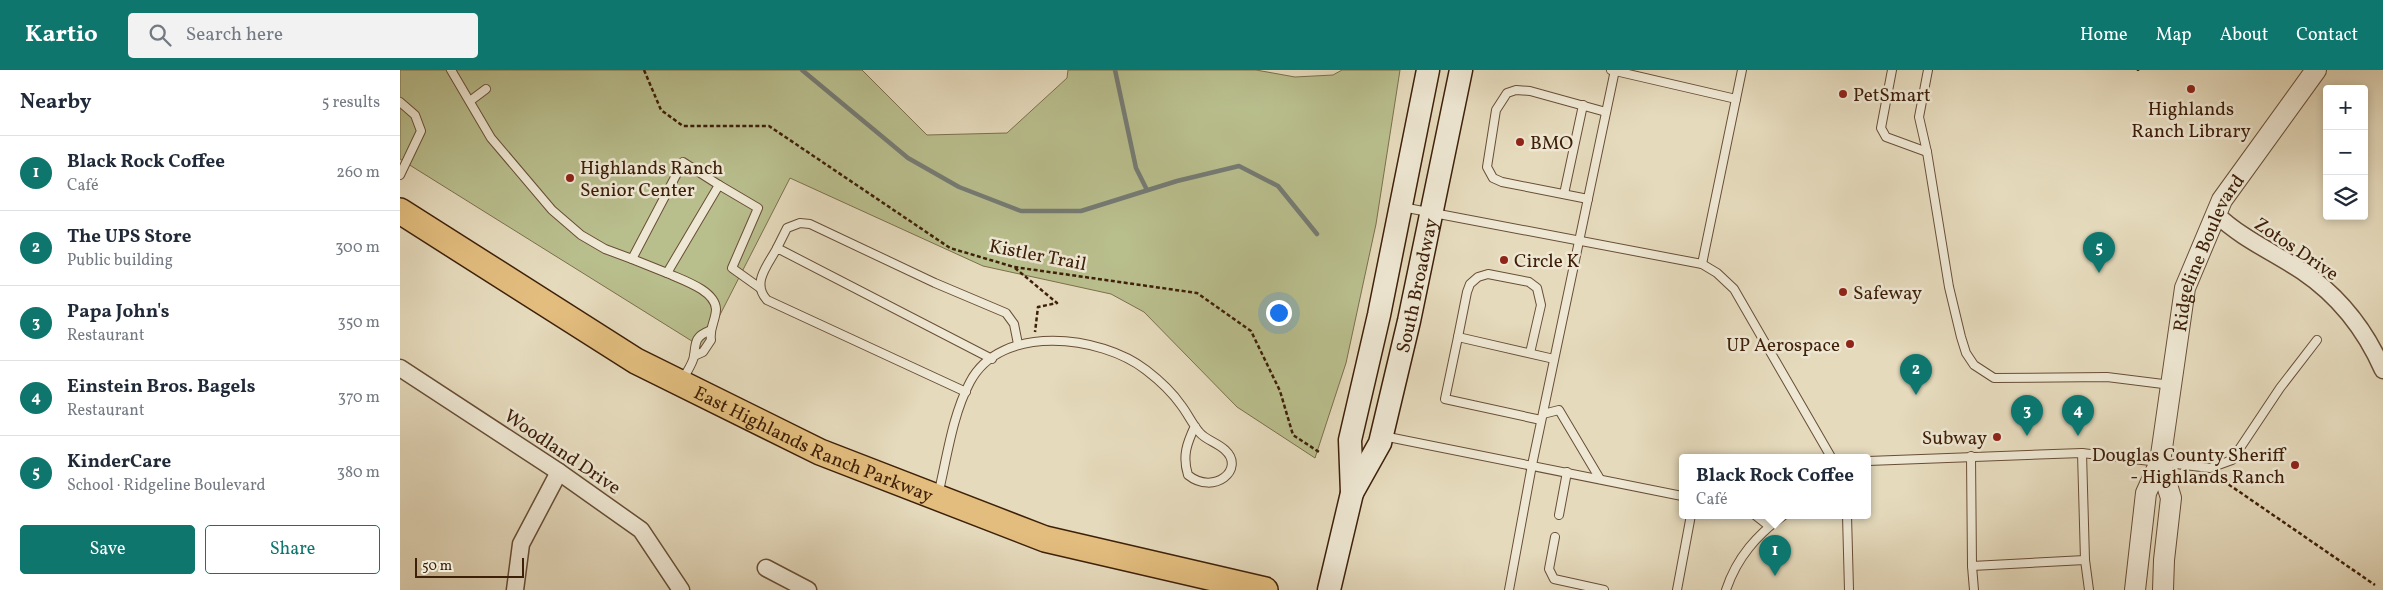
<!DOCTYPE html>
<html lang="en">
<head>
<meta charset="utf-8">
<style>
	:root { --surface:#fff; --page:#f2f2f3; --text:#1f2937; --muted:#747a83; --line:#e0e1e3; --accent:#0f766e }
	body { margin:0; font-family:Vollkorn,serif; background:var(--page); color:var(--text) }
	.controls { position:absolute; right:15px; top:15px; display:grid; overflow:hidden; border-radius:5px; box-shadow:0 2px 8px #0003 }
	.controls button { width:45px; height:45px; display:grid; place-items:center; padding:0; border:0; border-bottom:1px solid var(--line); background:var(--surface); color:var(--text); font:25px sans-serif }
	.scale { position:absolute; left:15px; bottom:12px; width:109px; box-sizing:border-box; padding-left:5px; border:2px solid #3e2009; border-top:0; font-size:14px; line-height:18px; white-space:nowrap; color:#3e2009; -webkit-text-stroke:4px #eee7d3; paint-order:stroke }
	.you { position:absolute; left:878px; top:242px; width:18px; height:18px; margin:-12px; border:4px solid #fff; border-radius:50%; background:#1a73e8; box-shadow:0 0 0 8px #1a73e833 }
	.badge { display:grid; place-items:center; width:32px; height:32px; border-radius:50%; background:var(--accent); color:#fff; font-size:16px; font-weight:700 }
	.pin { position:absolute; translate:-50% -41px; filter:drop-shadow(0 1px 2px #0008) }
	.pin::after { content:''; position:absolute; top:26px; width:18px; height:15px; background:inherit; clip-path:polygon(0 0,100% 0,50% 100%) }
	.popup { position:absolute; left:1279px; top:384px; width:192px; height:65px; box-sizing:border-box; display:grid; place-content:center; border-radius:5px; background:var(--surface); filter:drop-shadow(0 1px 4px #0005); font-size:16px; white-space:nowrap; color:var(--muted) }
	.popup b { font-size:19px; color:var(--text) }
	.popup::after { content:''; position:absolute; left:50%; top:100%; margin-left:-10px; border:10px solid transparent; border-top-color:var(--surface) }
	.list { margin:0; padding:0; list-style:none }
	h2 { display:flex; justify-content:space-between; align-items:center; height:65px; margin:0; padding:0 20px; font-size:21px }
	h2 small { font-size:16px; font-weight:400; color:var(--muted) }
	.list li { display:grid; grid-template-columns:32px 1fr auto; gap:15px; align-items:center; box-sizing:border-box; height:75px; padding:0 20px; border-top:1px solid var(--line) }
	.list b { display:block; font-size:19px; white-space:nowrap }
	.list p { margin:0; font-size:16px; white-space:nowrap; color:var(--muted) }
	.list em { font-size:16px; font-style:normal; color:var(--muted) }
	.actions { display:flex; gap:10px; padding:15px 20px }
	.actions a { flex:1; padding:11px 0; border:1px solid var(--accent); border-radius:5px; text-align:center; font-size:18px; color:var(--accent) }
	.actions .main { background:var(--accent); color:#fff }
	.icon { flex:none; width:28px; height:28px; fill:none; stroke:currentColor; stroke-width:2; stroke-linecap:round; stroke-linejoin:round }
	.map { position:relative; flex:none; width:1983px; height:520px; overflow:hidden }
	header { display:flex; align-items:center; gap:30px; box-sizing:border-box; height:70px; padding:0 25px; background:var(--accent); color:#fff }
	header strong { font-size:24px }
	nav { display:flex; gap:28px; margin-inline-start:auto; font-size:18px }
	.search { width:350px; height:45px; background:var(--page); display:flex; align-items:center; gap:12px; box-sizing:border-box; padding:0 18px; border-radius:5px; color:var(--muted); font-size:19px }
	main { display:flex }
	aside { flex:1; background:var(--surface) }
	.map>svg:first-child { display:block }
	.green { fill:#b9be8d; stroke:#7c6f4b }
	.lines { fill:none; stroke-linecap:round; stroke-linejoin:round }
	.stream { stroke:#757b74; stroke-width:4.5 }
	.service-casing { stroke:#684e36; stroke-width:10 }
	.minor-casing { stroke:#684e36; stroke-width:19 }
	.tertiary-casing { stroke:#684e36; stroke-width:22 }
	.secondary-casing { stroke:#3e2009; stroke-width:25 }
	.primary-casing { stroke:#3e2009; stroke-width:28 }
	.path { stroke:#3e2009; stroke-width:2.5; stroke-dasharray:4 2.5; stroke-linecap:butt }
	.service { stroke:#eee7d3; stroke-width:8 }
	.minor { stroke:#eee7d3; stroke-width:16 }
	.tertiary { stroke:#eee7d3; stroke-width:20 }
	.secondary { stroke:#eee7d3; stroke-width:22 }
	.primary { stroke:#e2bd7e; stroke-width:25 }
	.poi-dot { fill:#8f2418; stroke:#eee7d3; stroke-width:2 }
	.labels { text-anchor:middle; stroke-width:5; stroke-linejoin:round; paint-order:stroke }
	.poi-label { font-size:19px; fill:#3e2009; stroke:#eee7d3; text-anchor:start }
	.street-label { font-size:19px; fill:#3e2009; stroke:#eee7d3 }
</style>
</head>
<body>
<header>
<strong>Kartio</strong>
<div class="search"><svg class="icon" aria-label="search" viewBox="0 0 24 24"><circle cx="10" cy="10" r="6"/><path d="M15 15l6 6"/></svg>Search here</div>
<nav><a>Home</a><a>Map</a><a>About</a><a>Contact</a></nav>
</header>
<main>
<aside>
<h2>Nearby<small>5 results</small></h2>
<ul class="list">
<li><span class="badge">1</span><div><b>Black Rock Coffee</b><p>Café</p></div><em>260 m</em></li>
<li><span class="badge">2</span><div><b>The UPS Store</b><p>Public building</p></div><em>300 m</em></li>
<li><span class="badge">3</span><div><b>Papa John's</b><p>Restaurant</p></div><em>350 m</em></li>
<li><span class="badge">4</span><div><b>Einstein Bros. Bagels</b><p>Restaurant</p></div><em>370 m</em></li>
<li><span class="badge">5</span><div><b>KinderCare</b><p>School · Ridgeline Boulevard</p></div><em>380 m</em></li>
</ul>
<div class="actions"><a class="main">Save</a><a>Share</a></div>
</aside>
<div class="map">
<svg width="1983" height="520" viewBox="0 0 1983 520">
	<rect width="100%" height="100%" fill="#e5dabc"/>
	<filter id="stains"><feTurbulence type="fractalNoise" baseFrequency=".004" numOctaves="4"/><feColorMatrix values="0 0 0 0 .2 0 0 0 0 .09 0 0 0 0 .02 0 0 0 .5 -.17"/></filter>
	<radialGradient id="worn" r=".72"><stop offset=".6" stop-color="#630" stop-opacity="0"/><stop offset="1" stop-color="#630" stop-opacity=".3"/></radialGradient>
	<path class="green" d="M0,0H462L527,65L607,63L667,8L668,0H856L895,7L933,5L942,0H1000L976,154L946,293L915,388L837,337L744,242L711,224L583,196L390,108L303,278L0,89Z"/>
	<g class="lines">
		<g class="stream">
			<path d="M402,0L508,88L559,117L621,141H681L777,111L839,96L878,116L917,164"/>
			<path d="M715,0L736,98L747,120"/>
		</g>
		<defs>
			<g id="service">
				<path d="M51,0L91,68L152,140L181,165L205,179L232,189L283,92L319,115"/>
				<path d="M1211,0L1336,29"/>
				<path d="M1492,0L1481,58L1486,67L1527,82"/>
				<path d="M1528,0L1519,47L1527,82L1549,217L1561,267L1566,283L1574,295L1594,308L1707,307L1771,315"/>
				<path d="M70,31L86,19"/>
				<path d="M0,32L15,45L21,61L0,105"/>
				<path d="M1164,124L1183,35"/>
				<path d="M1188,129L1102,112L1093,108L1087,97L1096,40L1107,23L1116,20L1130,21L1206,42"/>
				<path d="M1002,137L1302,194L1342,0"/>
				<path d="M377,178L387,158L400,153L410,154L535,213L606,243L614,254L618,274"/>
				<path d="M232,189L267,203"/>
				<path d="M1302,194L1317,203L1334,219L1431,387"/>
				<path d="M1058,267L1067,222L1070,214L1078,207L1088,204L1129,212L1137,218L1141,235L1130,283"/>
				<path d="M294,286L303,282L311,270C309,258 316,250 316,239C315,220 282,210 267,203L319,115L358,138L332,198L360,218"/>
				<path d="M282,311C285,304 293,294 294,286C296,273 294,267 309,261"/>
				<path d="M566,322L367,230C351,213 368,195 377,178L592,289"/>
				<path d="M1143,344L1159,340L1200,409"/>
				<path d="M1141,350L1045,329L1058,267L1154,289"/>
				<path d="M983,366L1282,426"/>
				<path d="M1682,383L1685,490"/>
				<path d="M1571,386L1572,496L1574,520"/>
				<path d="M1468,391L1682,383L1810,398L1832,390L1880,318L1917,270"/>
				<path d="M538,425C547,388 552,346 570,312C601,253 701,265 746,300C759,310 772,322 781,335C788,344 792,354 800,363C806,370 818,373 825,380C846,399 814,426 788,405C782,386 787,373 795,356"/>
				<path d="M1159,445L1167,402"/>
				<path d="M1355,445L1369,456"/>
				<path d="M1447,445L1449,520"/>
				<path d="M1155,467L1149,499L1154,509L1204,520"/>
				<path d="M1572,496L1685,490L1689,520"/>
				<path d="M1109,520L1132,395L1215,0"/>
				<path d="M1277,520L1291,445"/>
				<path d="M1326,520C1337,487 1357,465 1384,445"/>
			</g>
			<g id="minor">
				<path d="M1816,144C1841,168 1873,182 1902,201C1939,226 1965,259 1983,300"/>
				<path d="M0,298L159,402L241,460L281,520"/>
				<path d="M366,498L408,520"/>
				<path d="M115,520L121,474L159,402"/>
			</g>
			<g id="tertiary">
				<path d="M1760,392L1771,428L1764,490L1763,520"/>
				<path id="s1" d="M1735,520L1746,423L1760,392L1785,218L1822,130L1916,0"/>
			</g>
			<g id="secondary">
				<path id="s2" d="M952,423L980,373L1009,251L1061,0"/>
				<path d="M929,520L952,423L950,370L979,245L1028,0"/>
			</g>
			<g id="primary">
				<path id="s3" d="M0,141L236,291L420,382L645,469L865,520"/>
			</g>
		</defs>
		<use href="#service" class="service-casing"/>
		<use href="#minor" class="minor-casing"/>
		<use href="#tertiary" class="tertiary-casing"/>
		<use href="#secondary" class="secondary-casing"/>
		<use href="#primary" class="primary-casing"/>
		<g class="path">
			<path d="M244,0L261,40L283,56H369L550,178L614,197L797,223L851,261L880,321L893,365L919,382"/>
			<path d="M1738,1V0"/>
			<path d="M615,198L657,233L638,237L635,262"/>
			<path d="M1803,411L1828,414L1975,515"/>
		</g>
		<use href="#service" class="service"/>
		<use href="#minor" class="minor"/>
		<use href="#tertiary" class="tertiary"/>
		<use href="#secondary" class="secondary"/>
		<use href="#primary" class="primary"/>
	</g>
	<g class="poi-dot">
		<circle cx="1791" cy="19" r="5"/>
		<circle cx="1443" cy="24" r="5"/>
		<circle cx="1120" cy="72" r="5"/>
		<circle cx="170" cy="108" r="5"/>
		<circle cx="1104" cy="190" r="5"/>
		<circle cx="1443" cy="222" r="5"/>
		<circle cx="1450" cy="274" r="5"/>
		<circle cx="1597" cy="367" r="5"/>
		<circle cx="1895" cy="395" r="5"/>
	</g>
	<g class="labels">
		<g class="poi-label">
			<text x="1453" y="31">PetSmart</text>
			<text x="1791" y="45" text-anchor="middle">Highlands<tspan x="1791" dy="22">Ranch Library</tspan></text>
			<text x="1130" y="79">BMO</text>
			<text x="180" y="104">Highlands Ranch<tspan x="180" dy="22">Senior Center</tspan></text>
			<text x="1114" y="197">Circle K</text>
			<text x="1453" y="229">Safeway</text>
			<text x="1440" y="281" text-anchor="end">UP Aerospace</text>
			<text x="1587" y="374" text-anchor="end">Subway</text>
			<text x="1885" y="391" text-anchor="end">Douglas County Sheriff<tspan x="1885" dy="22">- Highlands Ranch</tspan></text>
		</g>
		<g class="street-label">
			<text transform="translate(1897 178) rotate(34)" y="7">Zotos Drive</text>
			<text transform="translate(638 184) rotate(11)" y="7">Kistler Trail</text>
			<text dy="7" stroke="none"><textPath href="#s1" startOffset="348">Ridgeline Boulevard</textPath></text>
			<text dy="7" stroke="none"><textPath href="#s2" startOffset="219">South Broadway</textPath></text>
			<text dy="7" stroke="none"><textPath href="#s3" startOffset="476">East Highlands Ranch Parkway</textPath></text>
			<text transform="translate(163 381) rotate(34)" y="7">Woodland Drive</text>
		</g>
	</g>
	<rect width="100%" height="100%" filter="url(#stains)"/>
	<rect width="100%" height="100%" fill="url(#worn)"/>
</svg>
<div class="controls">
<button>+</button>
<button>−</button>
<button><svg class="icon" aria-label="layers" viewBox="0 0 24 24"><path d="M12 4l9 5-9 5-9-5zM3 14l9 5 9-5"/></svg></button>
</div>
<div class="scale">50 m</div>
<div class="you"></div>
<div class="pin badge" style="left:1375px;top:506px">1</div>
<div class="popup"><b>Black Rock Coffee</b>Café</div>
<div class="pin badge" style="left:1516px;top:325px">2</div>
<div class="pin badge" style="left:1627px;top:366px">3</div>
<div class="pin badge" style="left:1678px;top:366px">4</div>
<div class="pin badge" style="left:1699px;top:203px">5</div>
</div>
</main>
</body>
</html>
